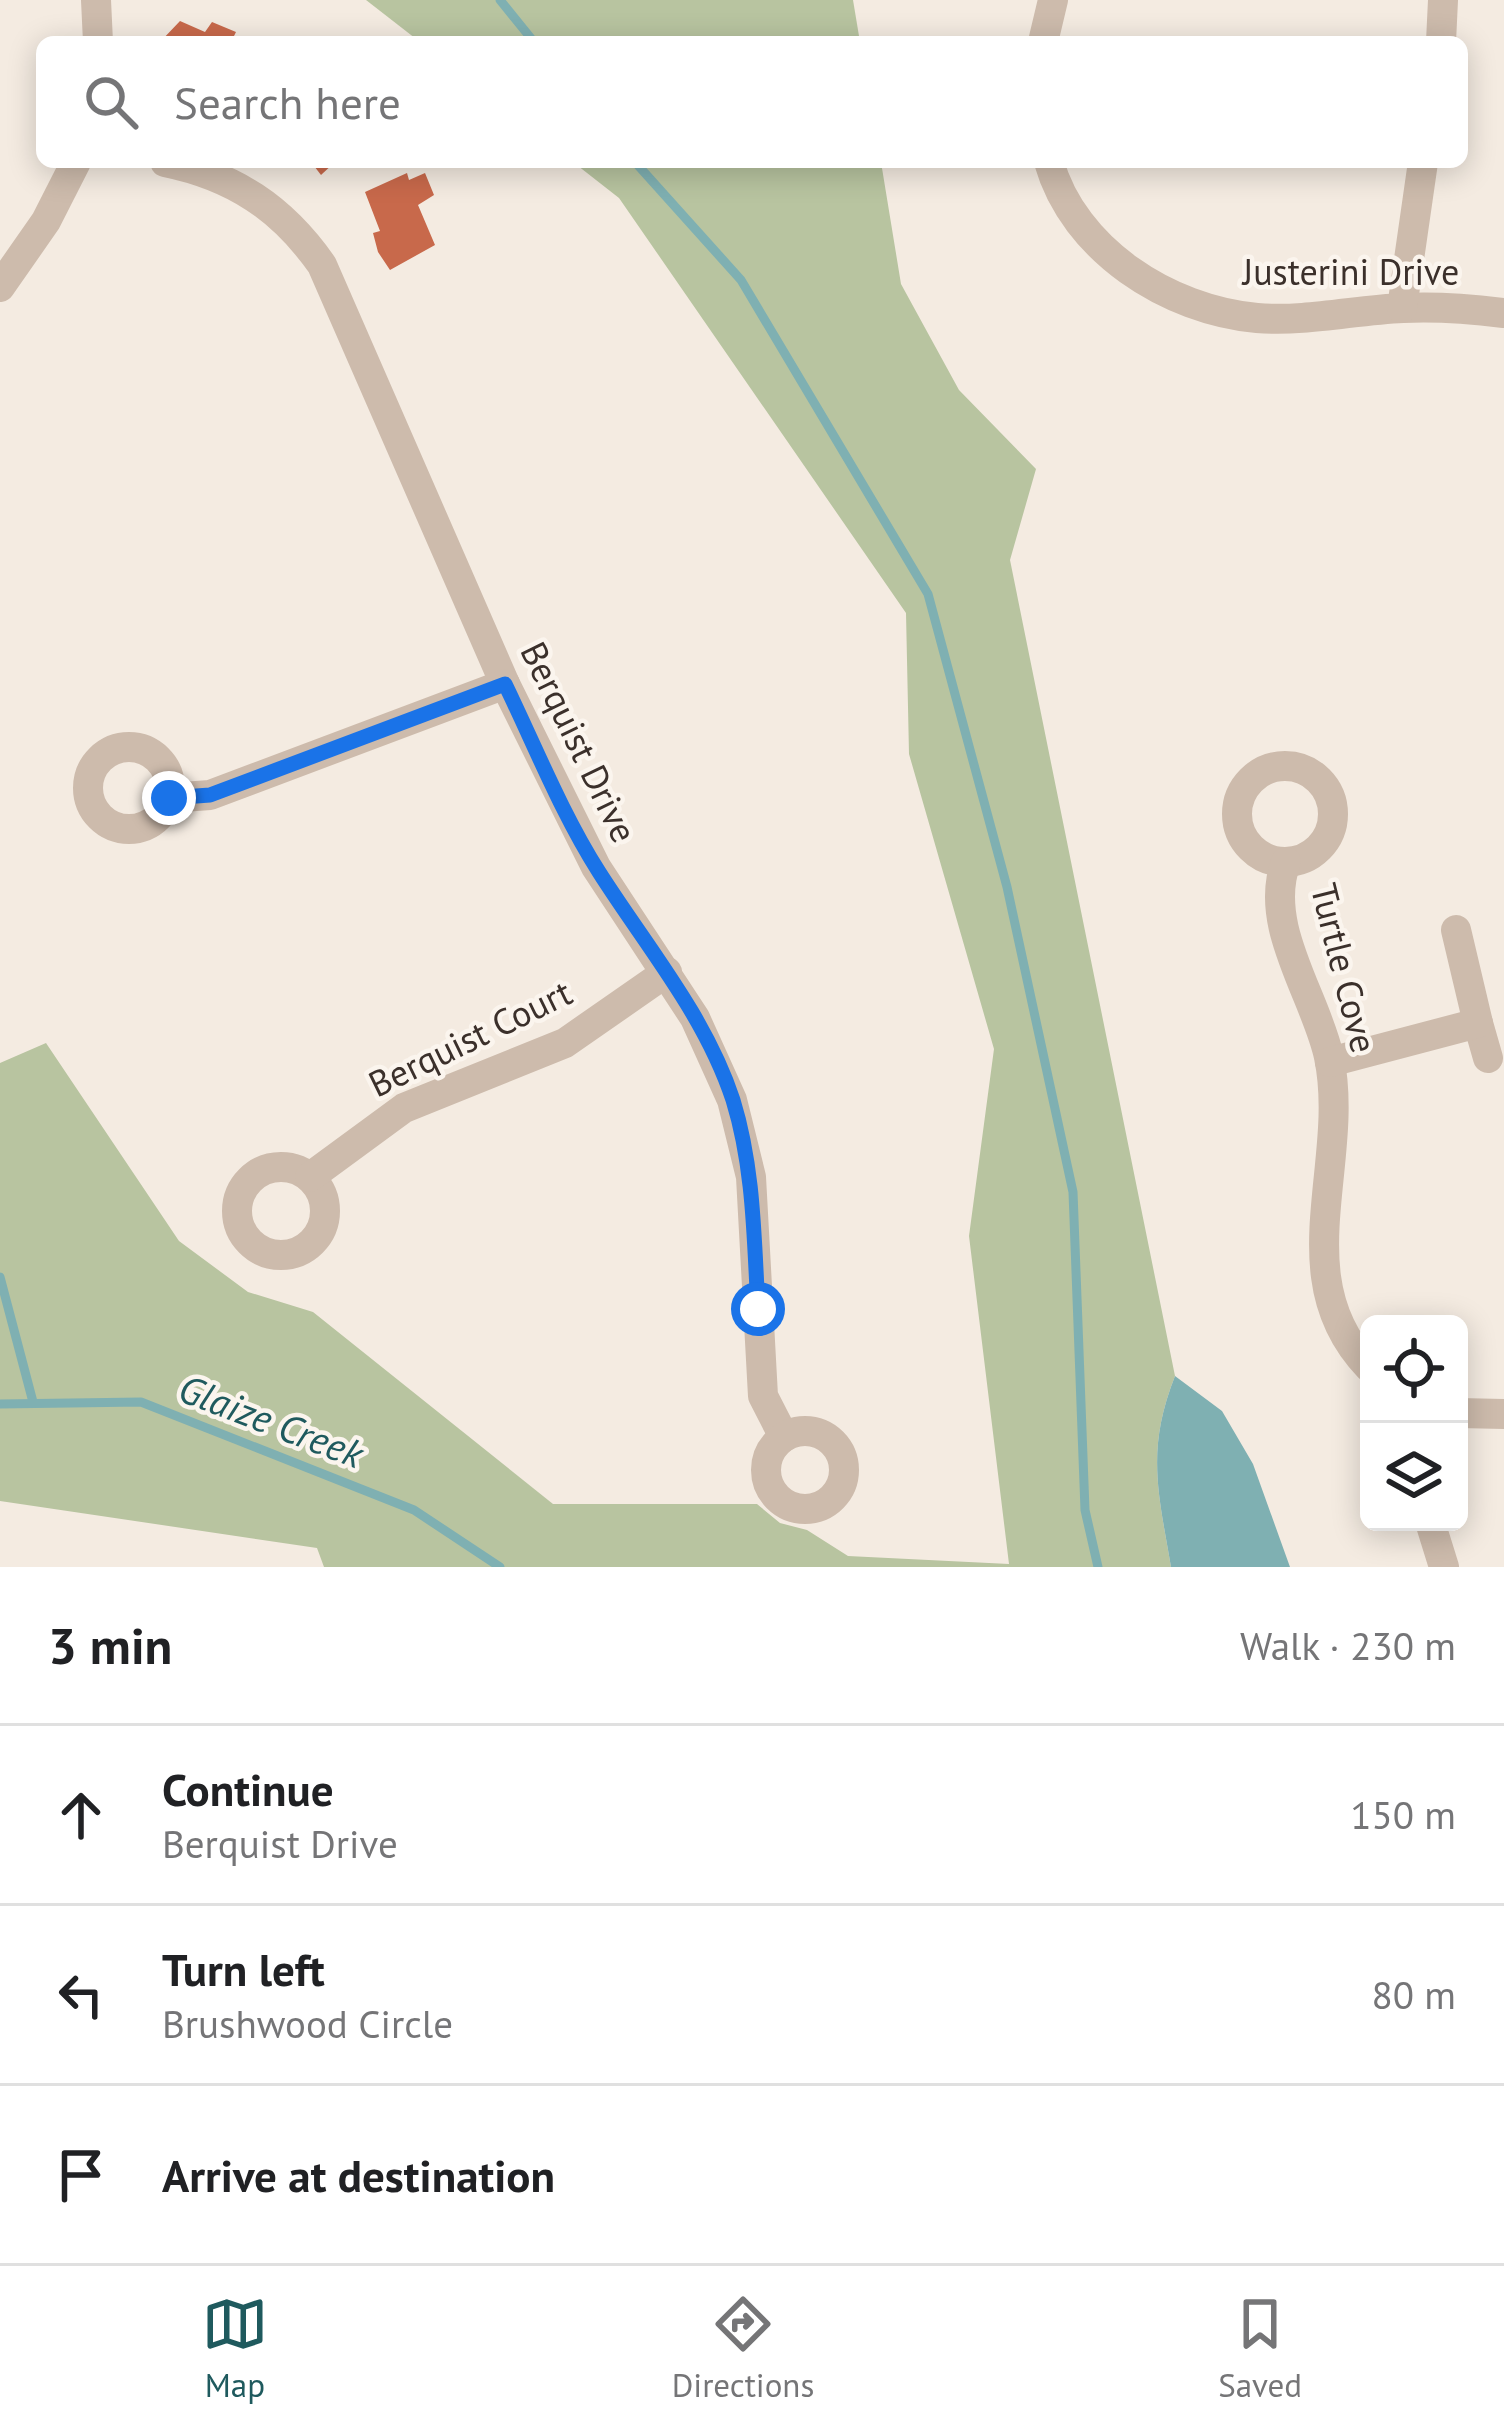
<!DOCTYPE html>
<html lang="en">
<head>
<meta charset="utf-8">
<style>
	:root { --surface:#fff; --page:#f6f6f6; --text:#202124; --muted:#757577; --line:#e0e0e0; --accent:#1f5a5e }
	body { margin:0; font-family:"PT Sans",sans-serif; background:var(--page); color:var(--text) }
	.controls { position:absolute; right:36px; bottom:36px; display:grid; overflow:hidden; border-radius:18px; box-shadow:0 6px 30px #0003 }
	.controls button { width:108px; height:108px; display:grid; place-items:center; padding:0; border:0; border-bottom:3px solid var(--line); background:var(--surface); color:var(--text); font:60px sans-serif }
	.stop { position:absolute; width:36px; height:36px; margin:-27px; border:9px solid #1a73e8; border-radius:50%; background:#fff }
	.stop.end { background:#1a73e8; border-color:#fff; box-shadow:0 3px 12px #0008 }
	.list { margin:0; padding:0; list-style:none }
	h2 { display:flex; justify-content:space-between; align-items:center; height:156px; margin:0; padding:0 48px; font-size:51px }
	h2 small { font-size:39px; font-weight:400; color:var(--muted) }
	.list li { display:grid; grid-template-columns:78px 1fr auto; gap:36px; align-items:center; box-sizing:border-box; height:180px; padding:0 48px; border-top:3px solid var(--line) }
	.list b { display:block; font-size:45px; white-space:nowrap }
	.list p { margin:0; font-size:39px; white-space:nowrap; color:var(--muted) }
	.list em { font-size:39px; font-style:normal; color:var(--muted) }
	.icon { flex:none; width:66px; height:66px; fill:none; stroke:currentColor; stroke-width:2; stroke-linecap:round; stroke-linejoin:round }
	.map { position:relative; flex:none; width:1504px; height:1567px; overflow:hidden }
	.search { position:absolute; background:var(--surface); box-shadow:0 6px 30px #0003; left:36px; right:36px; top:36px; height:132px; display:flex; align-items:center; gap:30px; box-sizing:border-box; padding:0 42px; border-radius:18px; color:var(--muted); font-size:45px }
	.sheet { height:696px; background:var(--surface) }
	nav { display:flex; justify-content:space-around; align-items:center; box-sizing:border-box; height:168px; border-top:3px solid var(--line); background:var(--surface); font-size:33px; color:var(--muted) }
	nav a { display:grid; justify-items:center; gap:6px }
	nav .on { color:var(--accent) }
	.map>svg:first-child { display:block }
	.green { fill:#b8c4a0 }
	.water { fill:#7fb0b2 }
	.lines { fill:none; stroke-linecap:round; stroke-linejoin:round }
	.stream { stroke:#7fb0b2; stroke-width:9 }
	.building { fill:#c8694b }
	.minor { stroke:#cdbbac; stroke-width:30 }
	.route { stroke:#1a73e8; stroke-width:15 }
	.labels { text-anchor:middle; stroke-width:9; stroke-linejoin:round; paint-order:stroke }
	.street-label { font-size:36px; fill:#3b302b; stroke:#fbf5ee }
	.water-label { font-size:39px; font-style:italic; fill:#1f5a5e; stroke:#fbf5ee }
</style>
</head>
<body>
<div class="map">
<svg width="1504" height="1567" viewBox="0 0 1504 1567">
	<rect width="100%" height="100%" fill="#f4ebe1"/>
	<g class="green">
		<path d="M366,0H853L860,42H420Z"/>
		<path d="M573,162H881L901,284L959,390L1036,469L1010,560L1175,1376C1146,1450 1158,1491 1171,1567H324L317,1548L0,1501V1063L46,1043L179,1241L248,1292L313,1312L553,1504H757L780,1523L807,1530L848,1556L1009,1564L969,1236L994,1049L909,754L906,613L619,198Z"/>
	</g>
	<path class="water" d="M1175,1376L1222,1411L1253,1464L1290,1567H1171C1158,1491 1146,1450 1175,1376Z"/>
	<g class="lines">
		<g class="stream">
			<path d="M500,0L534,42"/>
			<path d="M635,162L741,280L928,594L1007,887L1073,1192L1085,1510L1098,1567"/>
			<path d="M0,1277L33,1402"/>
			<path d="M0,1404L141,1402L414,1510L500,1567"/>
		</g>
	</g>
	<g class="building">
		<path d="M180,21L205,32L212,22L236,32L231,42H160Z"/>
		<path d="M311,162H335L321,175Z"/>
		<path d="M407,173L409,180L425,173L434,195L418,205L435,245L390,270L378,252L373,233L380,231L365,192Z"/>
	</g>
	<g class="lines">
		<g class="minor">
			<path d="M96,0L98,42"/>
			<path d="M1043,42L1053,0"/>
			<path d="M1441,42L1443,0"/>
			<path d="M165,162C234,176 282,208 322,265L505,684L596,867L695,1018L732,1100L751,1177L763,1396L784,1437"/>
			<path d="M1049,162C1074,250 1168,310 1257,318C1306,322 1355,310 1403,308C1437,306 1471,309 1504,313"/>
			<path d="M0,287L46,221L76,162"/>
			<path d="M1402,308L1423,162"/>
			<circle cx="129" cy="788" r="41"/>
			<circle cx="1285" cy="814" r="48"/>
			<path d="M169,798L210,795L505,684"/>
			<path d="M1286,862C1262,926 1316,996 1329,1057C1351,1163 1283,1278 1369,1367"/>
			<path d="M1478,1023L1488,1058"/>
			<path d="M1330,1062L1478,1023L1456,930"/>
			<circle cx="281" cy="1211" r="44"/>
			<path d="M310,1177L404,1108L565,1043L667,972"/>
			<path d="M1459,1413L1504,1414"/>
			<circle cx="805" cy="1470" r="39"/>
			<path d="M1430,1522L1444,1567"/>
		</g>
	</g>
	<g class="lines">
		<path class="route" d="M169,798L210,795L505,684C535,746 562,814 599,872C646,946 705,1015 733,1100C754,1168 754,1239 758,1309"/>
	</g>
	<g class="labels">
		<g class="street-label">
			<text x="1351" y="285">Justerini Drive</text>
			<text transform="translate(579 742) rotate(64)" y="13">Berquist Drive</text>
			<text transform="translate(1344 968) rotate(76)" y="13">Turtle Cove</text>
			<text transform="translate(470 1038) rotate(-26)" y="13">Berquist Court</text>
		</g>
		<g class="water-label">
			<text transform="translate(271 1421) rotate(21)" y="14">Glaize Creek</text>
		</g>
	</g>
</svg>
<div class="controls">
<button><svg class="icon" aria-label="locate" viewBox="0 0 24 24"><circle cx="12" cy="12" r="6"/><path d="M12 2v4M12 18v4M2 12h4M18 12h4"/></svg></button>
<button><svg class="icon" aria-label="layers" viewBox="0 0 24 24"><path d="M12 4l9 5-9 5-9-5zM3 14l9 5 9-5"/></svg></button>
</div>
<div class="stop" style="left:758px;top:1309px"></div>
<div class="stop end" style="left:169px;top:798px"></div>
<div class="search"><svg class="icon" aria-label="search" viewBox="0 0 24 24"><circle cx="10" cy="10" r="6"/><path d="M15 15l6 6"/></svg>Search here</div>
</div>
<section class="sheet">
<h2>3 min<small>Walk · 230 m</small></h2>
<ul class="list">
<li><svg class="icon" aria-label="ahead" viewBox="0 0 24 24"><path d="M12 20V5M6 11l6-6 6 6"/></svg><div><b>Continue</b><p>Berquist Drive</p></div><em>150 m</em></li>
<li><svg class="icon" aria-label="left" viewBox="0 0 24 24"><path d="M17 20v-9H6M10 6l-5 5 5 5"/></svg><div><b>Turn left</b><p>Brushwood Circle</p></div><em>80 m</em></li>
<li><svg class="icon" aria-label="arrive" viewBox="0 0 24 24"><path d="M6 21V4h12l-3 4 3 4H6"/></svg><div><b>Arrive at destination</b></div></li>
</ul>
</section>
<nav>
<a class="on"><svg class="icon" aria-label="map" viewBox="0 0 24 24"><path d="M3 6l6-2 6 2 6-2v14l-6 2-6-2-6 2zM9 4v14M15 6v14"/></svg>Map</a>
<a><svg class="icon" aria-label="directions" viewBox="0 0 24 24"><path d="M12 3l9 9-9 9-9-9zM9 14v-3h6M13 9l2 2-2 2"/></svg>Directions</a>
<a><svg class="icon" aria-label="saved" viewBox="0 0 24 24"><path d="M7 4h10v16l-5-4-5 4z"/></svg>Saved</a>
</nav>
</body>
</html>
